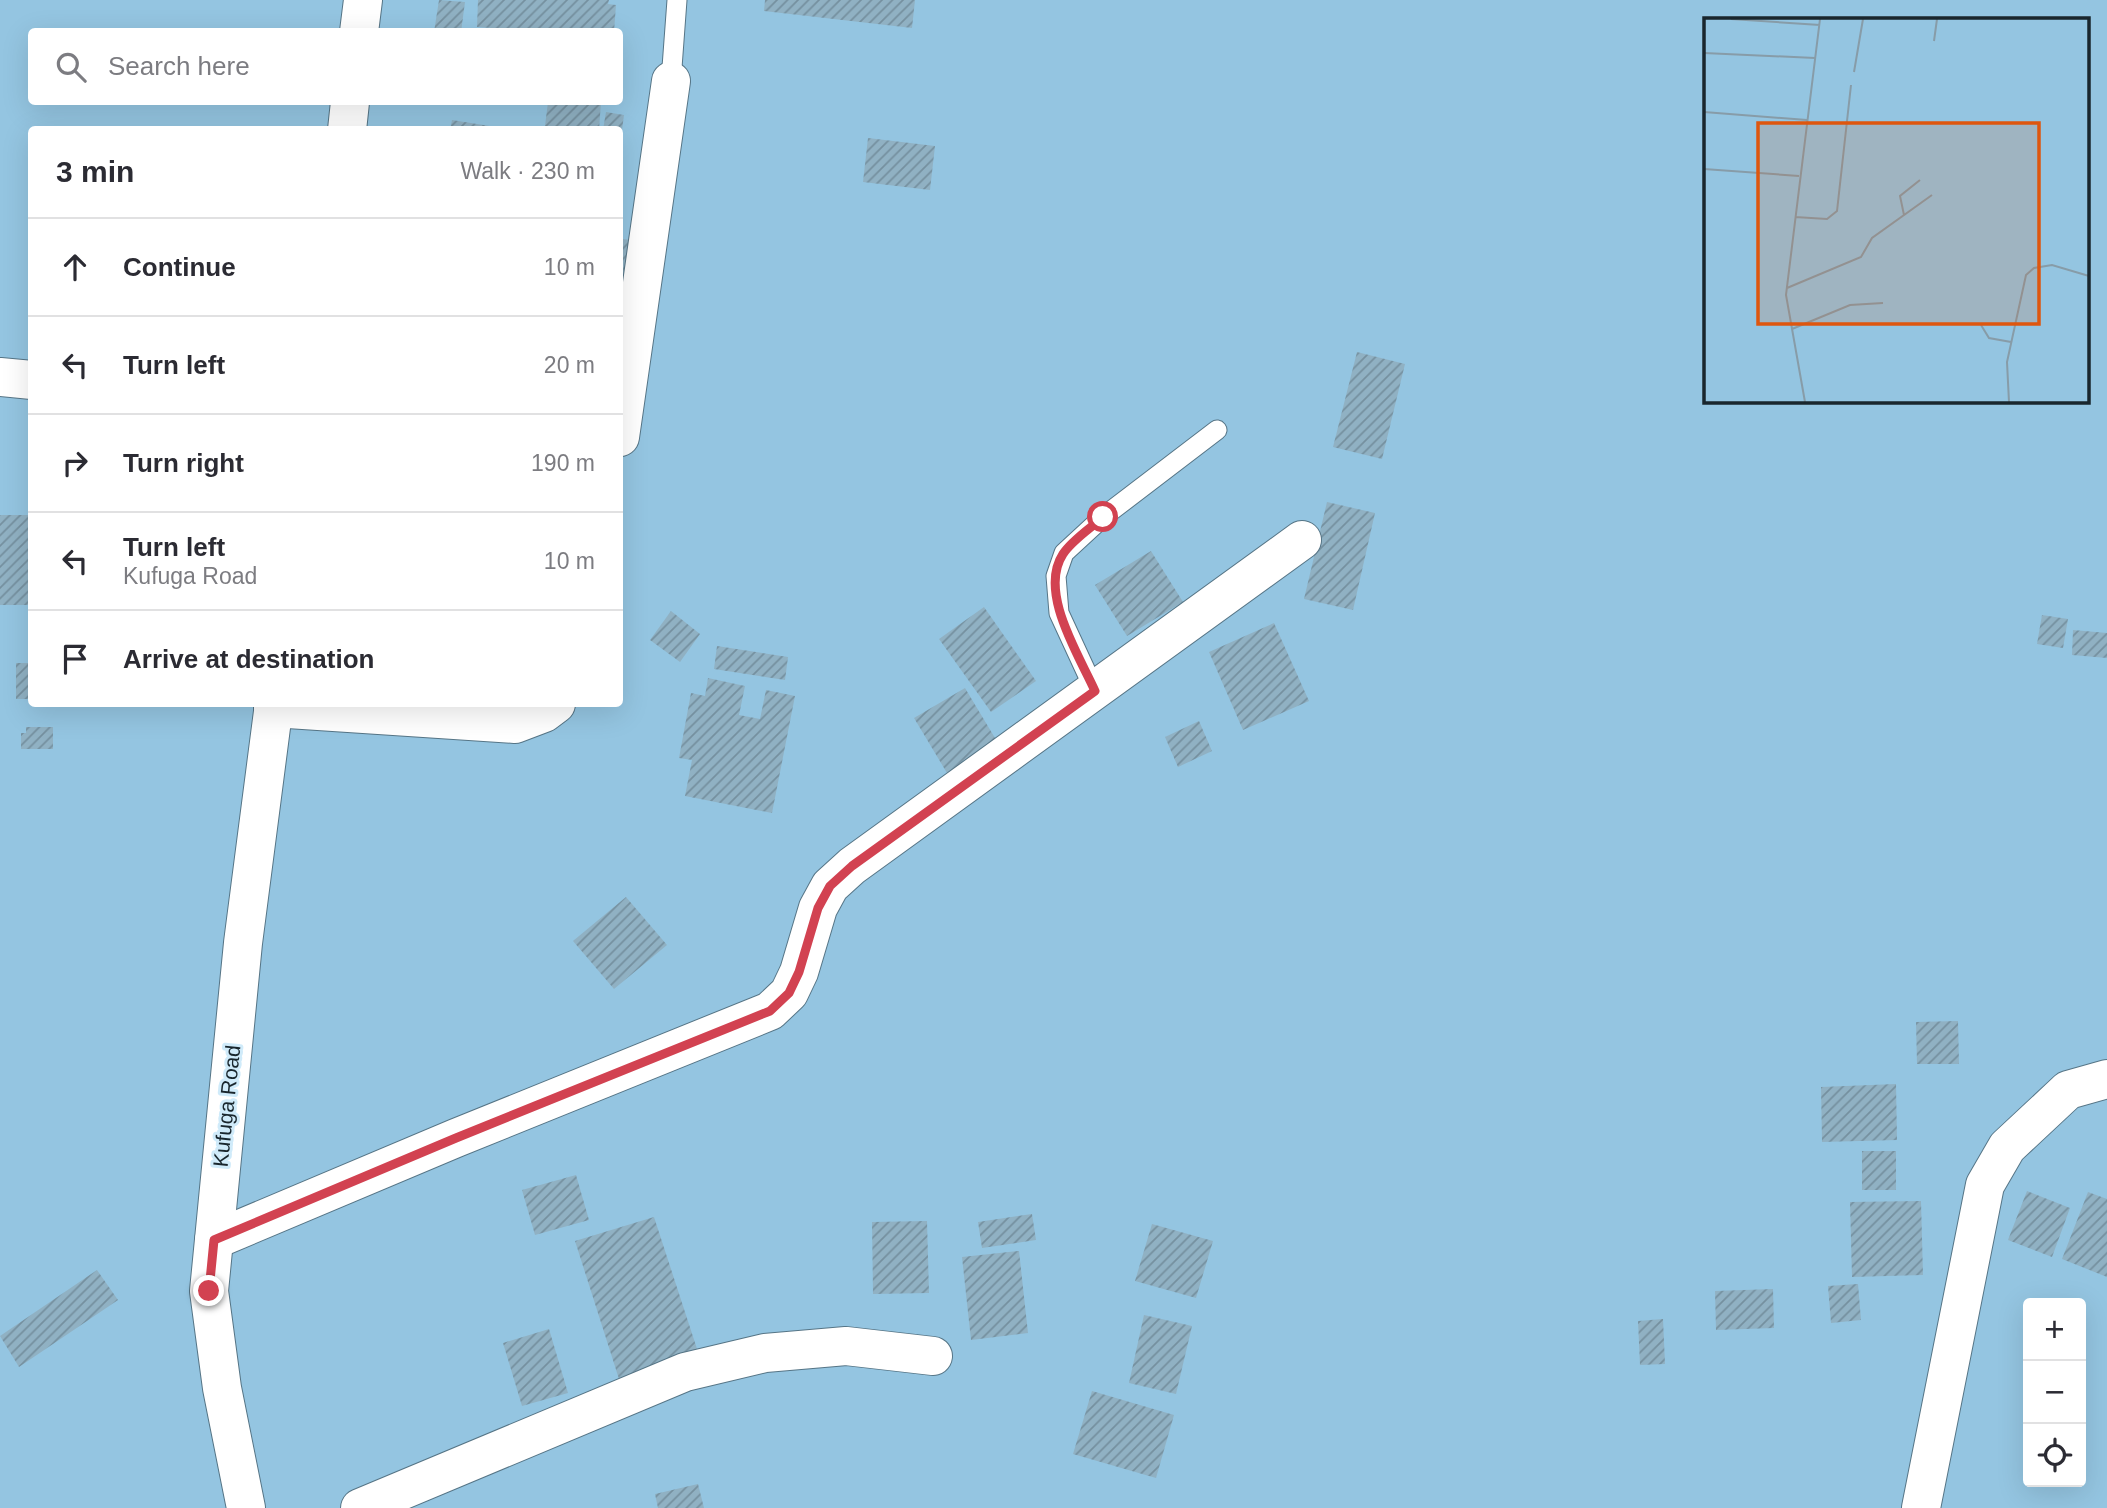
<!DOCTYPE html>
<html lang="en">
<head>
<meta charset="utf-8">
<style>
	:root { --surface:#fff; --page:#f2f2f3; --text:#2b2b33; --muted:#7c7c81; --line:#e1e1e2 }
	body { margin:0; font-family:Helvetica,sans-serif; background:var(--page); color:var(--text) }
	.controls { position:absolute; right:21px; bottom:21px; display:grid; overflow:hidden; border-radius:7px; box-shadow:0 7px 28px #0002 }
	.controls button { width:63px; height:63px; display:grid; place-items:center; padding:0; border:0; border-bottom:2px solid var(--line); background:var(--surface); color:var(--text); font:35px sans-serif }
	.stop { position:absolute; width:21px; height:21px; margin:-16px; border:5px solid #d24251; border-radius:50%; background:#fff }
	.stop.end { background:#d24251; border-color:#fff; box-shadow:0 2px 7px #0008 }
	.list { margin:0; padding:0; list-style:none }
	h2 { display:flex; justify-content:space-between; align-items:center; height:91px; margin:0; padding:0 28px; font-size:30px }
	h2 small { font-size:23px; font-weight:400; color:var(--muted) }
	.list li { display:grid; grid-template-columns:46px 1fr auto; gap:21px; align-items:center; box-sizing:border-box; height:98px; padding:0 28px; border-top:2px solid var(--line) }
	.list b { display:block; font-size:26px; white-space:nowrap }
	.list p { margin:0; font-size:23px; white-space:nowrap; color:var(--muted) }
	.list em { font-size:23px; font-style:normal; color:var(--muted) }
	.icon { flex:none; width:38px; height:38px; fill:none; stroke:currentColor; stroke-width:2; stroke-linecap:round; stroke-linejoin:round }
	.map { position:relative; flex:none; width:2107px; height:1508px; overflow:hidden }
	.search { position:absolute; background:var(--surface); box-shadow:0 7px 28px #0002; left:28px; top:28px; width:595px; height:77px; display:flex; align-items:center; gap:18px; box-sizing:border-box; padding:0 24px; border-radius:7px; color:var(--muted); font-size:26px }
	.panel { position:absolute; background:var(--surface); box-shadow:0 7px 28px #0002; left:28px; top:126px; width:595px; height:581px; border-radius:7px }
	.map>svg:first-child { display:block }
	.green { fill:#94c5e1; fill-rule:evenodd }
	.building { fill:url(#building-hatch) }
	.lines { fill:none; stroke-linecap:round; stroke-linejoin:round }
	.service-casing { stroke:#567586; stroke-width:21 }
	.minor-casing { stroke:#567586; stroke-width:40 }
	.service { stroke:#fff; stroke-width:19 }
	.minor { stroke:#fff; stroke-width:38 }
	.route { stroke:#d24251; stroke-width:9 }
	.labels { text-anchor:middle; stroke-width:6; stroke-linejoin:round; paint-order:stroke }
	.street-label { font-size:21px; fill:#19262d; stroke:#d0ebfa }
	.inset-road { fill:none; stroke:#879ca8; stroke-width:2 }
	.view { fill:#de560e; fill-opacity:0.15; stroke:#de560e; stroke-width:3.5 }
	.inset-edge { fill:none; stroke:#19262d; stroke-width:3.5 }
</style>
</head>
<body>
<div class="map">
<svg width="2107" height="1508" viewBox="0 0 2107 1508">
	<defs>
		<pattern id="building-hatch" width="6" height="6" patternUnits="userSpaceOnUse" patternTransform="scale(1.75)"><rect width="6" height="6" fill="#90b1c3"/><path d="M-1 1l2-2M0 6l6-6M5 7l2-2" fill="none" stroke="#75909f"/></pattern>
	</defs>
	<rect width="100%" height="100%" fill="#d0ebfa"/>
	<path class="green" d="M0,0H2107V1508H0ZM1706,19H2088V401H1706ZM32,32H620V102H32ZM32,130H620V704H32ZM2028,1303H2081V1482H2028Z"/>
	<g class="building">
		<path d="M439,0L465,2L461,32H434Z"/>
		<path d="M478,0H609L608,4L616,5L614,32H519V30L477,27Z"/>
		<path d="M765,0H915L912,28L764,11Z"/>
		<path d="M548,102H601L599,130L545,126Z"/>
		<path d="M606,112L624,115L622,130H603Z"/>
		<path d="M452,120L502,128L501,130H450Z"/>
		<path d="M868,138L935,146L930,190L863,182Z"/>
		<path d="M620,239L635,240L630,296L620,295Z"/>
		<path d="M1357,352L1405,364L1382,459L1333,447Z"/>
		<path d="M1327,502L1375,513L1353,610L1304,599Z"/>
		<rect x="0" y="515" width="32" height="90"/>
		<path d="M1151,551L1183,602L1127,636L1095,585Z"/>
		<path d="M984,607L1036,681L991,712L939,639Z"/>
		<path d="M671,611L700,634L680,662L650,640Z"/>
		<path d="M2042,615L2068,619L2063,648L2037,644Z"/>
		<path d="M1274,623L1309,701L1243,730L1209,652Z"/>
		<path d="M2073,630L2107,633V658L2072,655Z"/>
		<path d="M717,646L788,657L785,680L714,669Z"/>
		<rect x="16" y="663" width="16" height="36"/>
		<path d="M708,678L745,686L739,715L760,719L766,690L795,696L772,813L685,796L692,760L679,758L691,693L705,696Z"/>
		<path d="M965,688L998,743L947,773L914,718Z"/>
		<path d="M1199,721L1212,751L1178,767L1165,737Z"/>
		<path d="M26,727H53V749H21V733H26Z"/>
		<path d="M626,897L667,945L614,989L573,941Z"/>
		<path d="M1958,1021L1959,1064H1917L1916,1022Z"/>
		<path d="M1896,1084L1897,1140L1822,1142L1821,1087Z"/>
		<rect x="1862" y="1151" width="34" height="39"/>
		<path d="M576,1175L589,1220L535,1235L522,1190Z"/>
		<path d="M2027,1191L2070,1208L2052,1257L2008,1240Z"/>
		<path d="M2088,1192L2107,1199V1277L2062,1259Z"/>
		<path d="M1921,1201L1923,1275L1852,1277L1850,1202Z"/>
		<path d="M1032,1214L1036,1240L982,1248L978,1222Z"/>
		<path d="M654,1217L699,1355L619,1379L575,1241Z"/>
		<path d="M927,1221L929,1293L873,1294L872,1222Z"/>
		<path d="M1152,1224L1213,1241L1196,1298L1135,1281Z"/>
		<path d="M1019,1251L1028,1333L971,1340L962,1257Z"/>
		<path d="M97,1270L118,1300L19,1367L0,1336Z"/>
		<path d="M1858,1284L1861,1320L1831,1323L1828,1286Z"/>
		<path d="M1773,1289L1774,1328L1716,1330L1715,1291Z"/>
		<path d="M1144,1315L1192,1326L1176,1394L1129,1383Z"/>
		<path d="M1663,1319L1665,1364L1640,1365L1638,1321Z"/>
		<path d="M549,1329L568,1393L522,1406L503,1343Z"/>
		<path d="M1092,1391L1174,1415L1156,1478L1073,1454Z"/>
		<path d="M698,1484L704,1508H658L655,1494Z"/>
	</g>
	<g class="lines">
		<defs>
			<g id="service">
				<path d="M671,81L677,0"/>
				<path d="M1095,691L1059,613L1056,576L1064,553L1103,517L1217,430"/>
			</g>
			<g id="minor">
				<path d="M359,32L363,0"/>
				<path d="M347,130L350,102"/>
				<path d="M0,377L32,380"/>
				<path d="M620,437L671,81"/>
				<path d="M273,708L515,724L544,713L556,704"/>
				<path d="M214,1240L456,1138L770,1011L789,993L799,972L818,908L830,886L852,866L1302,540"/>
				<path d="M246,1508L222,1388L209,1291L243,943L274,704"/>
				<path d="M360,1508L685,1372L765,1353L846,1346L933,1356"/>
				<path d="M1921,1508L1985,1185L2007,1147L2068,1090L2107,1079"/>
			</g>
		</defs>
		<use href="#service" class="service-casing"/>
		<use href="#minor" class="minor-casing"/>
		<use href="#service" class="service"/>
		<use href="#minor" class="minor"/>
	</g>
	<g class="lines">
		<path class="route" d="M209,1291L214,1240L456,1138L770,1011L789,993L799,972L818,908L830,886L852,866L1095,691C1079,655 1038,592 1063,554C1072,540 1091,528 1103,517"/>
	</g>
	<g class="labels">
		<g class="street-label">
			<text transform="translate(227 1106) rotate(-84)" y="7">Kufuga Road</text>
		</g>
	</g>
	<g transform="translate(1704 18)">
		<rect width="385" height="385" fill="#d0ebfa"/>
		<path d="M0,1H385V384H0Z" fill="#94c5e1"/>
		<path class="inset-road" d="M27,1L116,7M230,23L233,1M0,35L111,40M150,54L159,1M0,94L103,102M0,151L95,158M200,197L196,178L216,162M91,199L123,201L133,193L147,67M83,270L157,239L168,220L228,177M277,307L285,320L307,324M88,311L146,287L179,285M101,384L82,277L116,1M305,384L303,344L322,257L330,250L348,247L385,258"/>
		<path class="view" d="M54,105H335V306H54Z"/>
		<rect width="385" height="385" class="inset-edge"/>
	</g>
</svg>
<div class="controls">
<button>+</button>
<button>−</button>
<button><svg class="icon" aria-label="locate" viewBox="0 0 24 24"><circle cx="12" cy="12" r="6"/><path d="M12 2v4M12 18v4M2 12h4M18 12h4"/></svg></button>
</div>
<div class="stop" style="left:1103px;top:517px"></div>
<div class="stop end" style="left:209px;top:1291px"></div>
<div class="search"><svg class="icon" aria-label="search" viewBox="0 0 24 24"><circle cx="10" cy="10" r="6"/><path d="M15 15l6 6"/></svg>Search here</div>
<section class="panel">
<h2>3 min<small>Walk · 230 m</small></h2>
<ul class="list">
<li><svg class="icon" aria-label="ahead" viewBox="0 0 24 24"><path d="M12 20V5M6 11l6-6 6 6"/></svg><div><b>Continue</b></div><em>10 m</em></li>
<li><svg class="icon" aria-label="left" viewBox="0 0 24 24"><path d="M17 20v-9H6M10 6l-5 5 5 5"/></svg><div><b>Turn left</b></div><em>20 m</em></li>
<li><svg class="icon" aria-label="right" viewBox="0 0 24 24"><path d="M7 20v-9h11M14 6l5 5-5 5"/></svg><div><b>Turn right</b></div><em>190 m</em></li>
<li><svg class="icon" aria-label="left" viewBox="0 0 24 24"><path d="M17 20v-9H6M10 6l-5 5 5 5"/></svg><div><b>Turn left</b><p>Kufuga Road</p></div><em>10 m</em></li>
<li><svg class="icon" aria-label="arrive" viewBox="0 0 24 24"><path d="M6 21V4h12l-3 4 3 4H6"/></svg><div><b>Arrive at destination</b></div></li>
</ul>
</section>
</div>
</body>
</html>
